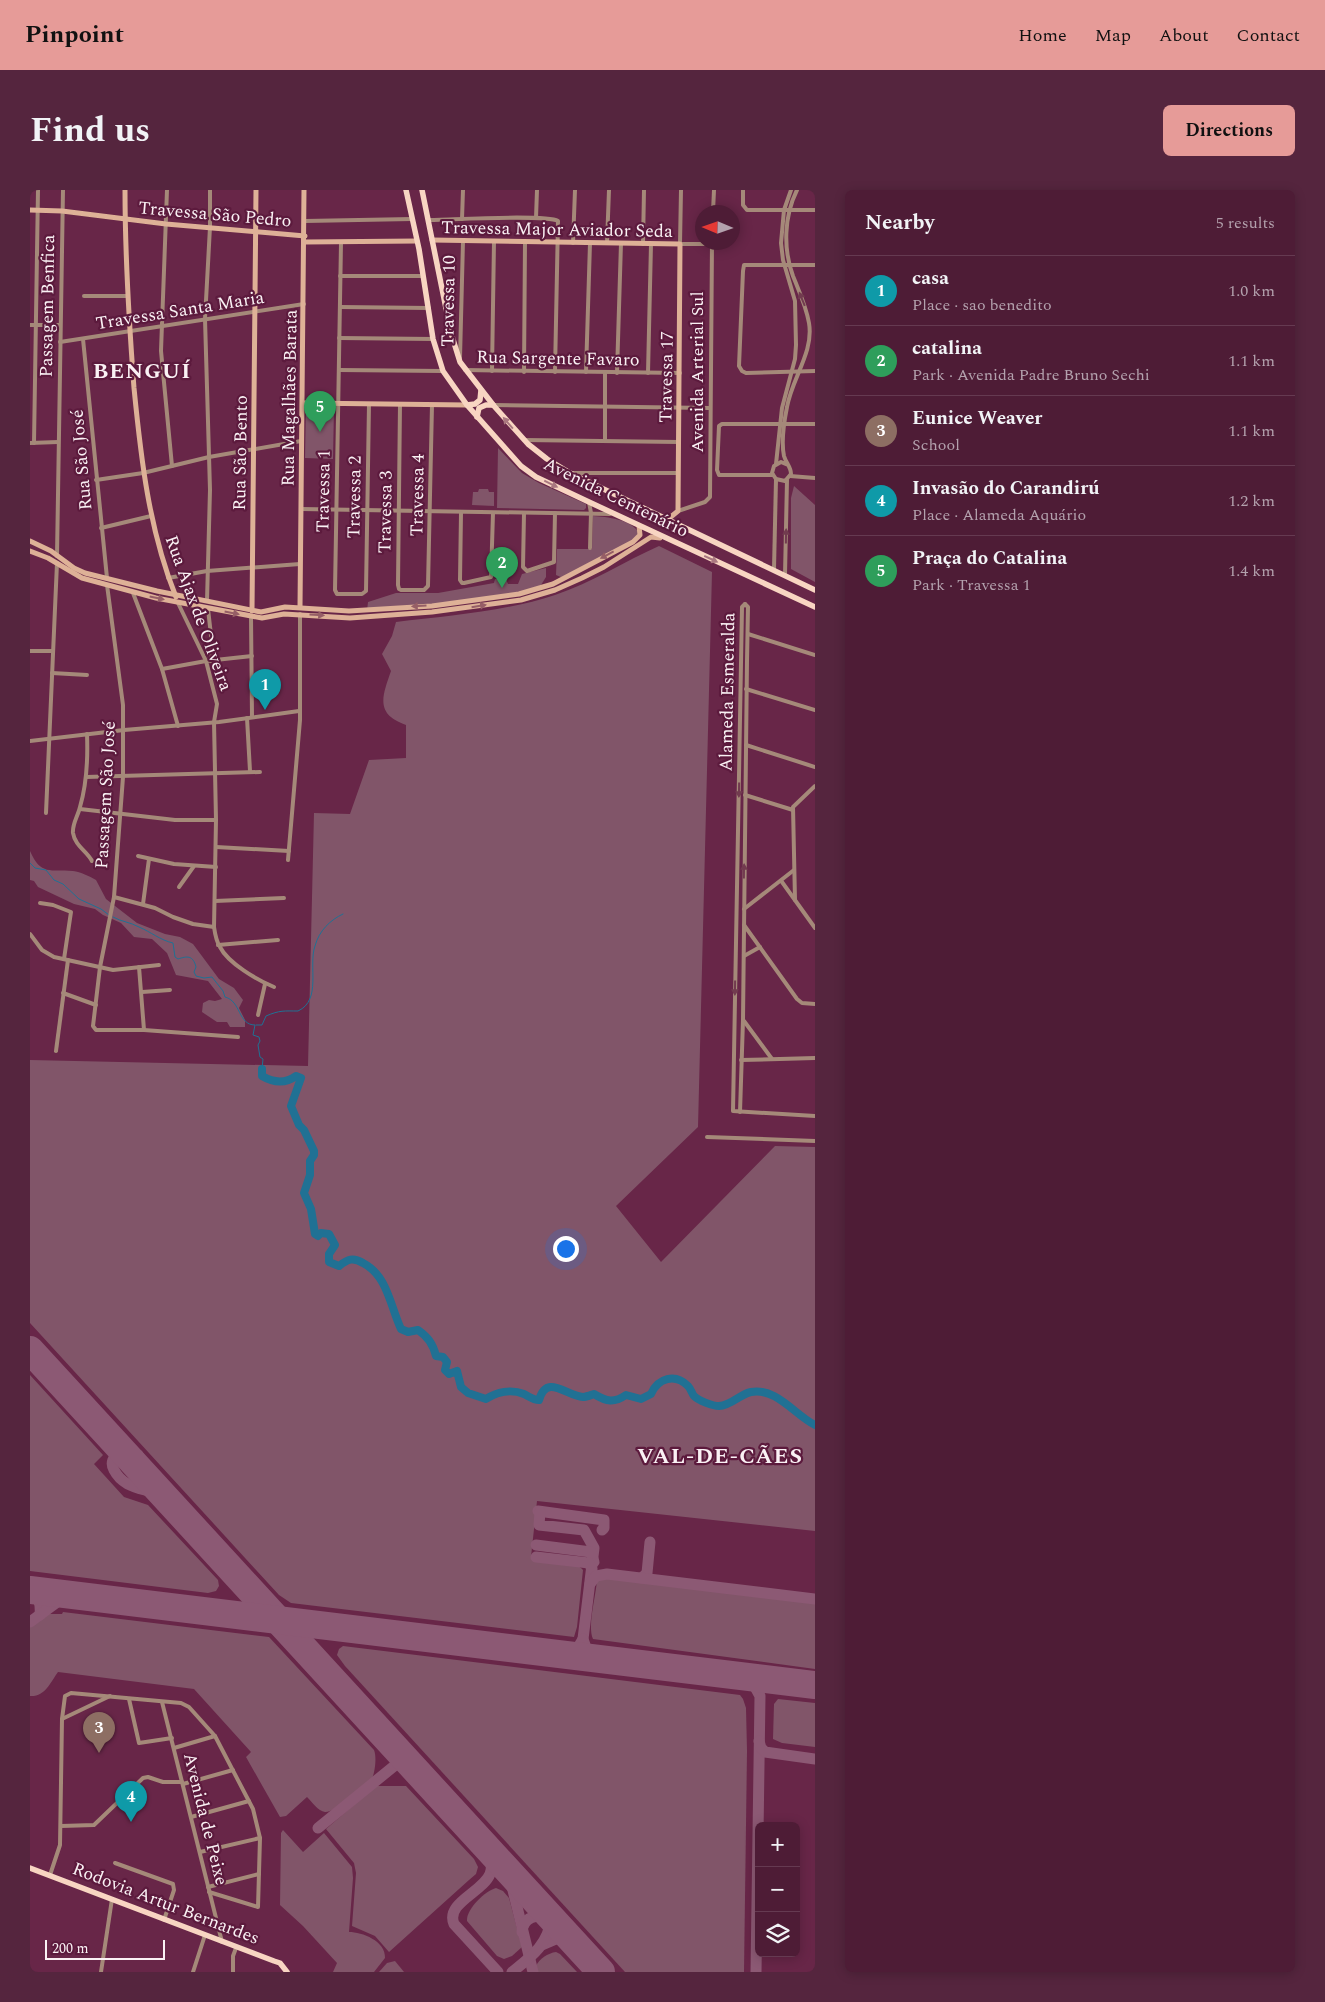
<!DOCTYPE html>
<html lang="en">
<head>
<meta charset="utf-8">
<style>
	:root { --surface:#4e1c36; --page:#55253e; --text:#f1f3f6; --muted:#b3a1ad; --line:#653a51; --accent:#e69b98 }
	body { margin:0; font-family:Spectral,serif; background:var(--page); color:var(--text) }
	.controls { position:absolute; right:15px; bottom:15px; display:grid; overflow:hidden; border-radius:8px; box-shadow:0 2px 12px #0003 }
	.controls button { width:45px; height:45px; display:grid; place-items:center; padding:0; border:0; border-bottom:1px solid var(--line); background:var(--surface); color:var(--text); font:25px sans-serif }
	.compass { position:absolute; left:665px; top:15px; width:45px; height:45px; border-radius:50%; background:var(--surface); box-shadow:0 2px 12px #0003; rotate:272deg }
	.scale { position:absolute; left:15px; bottom:12px; width:120px; box-sizing:border-box; padding-left:5px; border:2px solid #faf1f4; border-top:0; font-size:14px; line-height:18px; white-space:nowrap; color:#faf1f4; -webkit-text-stroke:4px #5c1a3d; paint-order:stroke }
	.you { position:absolute; left:535px; top:1058px; width:18px; height:18px; margin:-12px; border:4px solid #fff; border-radius:50%; background:#1a73e8; box-shadow:0 0 0 8px #1a73e833 }
	.badge { display:grid; place-items:center; width:32px; height:32px; border-radius:50%; background:var(--accent); color:#fff; font-size:16px; font-weight:700 }
	.pin { position:absolute; translate:-50% -41px; filter:drop-shadow(0 1px 2px #0008) }
	.pin::after { content:''; position:absolute; top:26px; width:18px; height:15px; background:inherit; clip-path:polygon(0 0,100% 0,50% 100%) }
	.list { margin:0; padding:0; list-style:none }
	h2 { display:flex; justify-content:space-between; align-items:center; height:65px; margin:0; padding:0 20px; font-size:21px }
	h2 small { font-size:16px; font-weight:400; color:var(--muted) }
	.list li { display:grid; grid-template-columns:32px 1fr auto; gap:15px; align-items:center; box-sizing:border-box; height:70px; padding:0 20px; border-top:1px solid var(--line) }
	.list b { display:block; font-size:19px; white-space:nowrap }
	.list p { margin:0; font-size:16px; white-space:nowrap; color:var(--muted) }
	.list em { font-size:16px; font-style:normal; color:var(--muted) }
	.icon { flex:none; width:28px; height:28px; fill:none; stroke:currentColor; stroke-width:2; stroke-linecap:round; stroke-linejoin:round }
	.map { position:relative; flex:none; width:785px; height:1782px; overflow:hidden; border-radius:8px }
	header { display:flex; align-items:center; gap:30px; box-sizing:border-box; height:70px; padding:0 25px; background:var(--accent); color:#111 }
	header strong { font-size:24px }
	nav { display:flex; gap:28px; margin-inline-start:auto; font-size:18px }
	.intro { display:flex; align-items:center; justify-content:space-between; box-sizing:border-box; height:120px; padding:0 30px }
	h1 { margin:0; font-size:35px }
	.button { padding:12px 22px; border-radius:8px; background:var(--accent); color:#111; font-size:18px; font-weight:700 }
	main { display:flex; gap:30px; padding:0 30px }
	aside { flex:1; background:var(--surface); border-radius:8px; box-shadow:0 2px 12px #0003 }
	.map>svg:first-child { display:block }
	.green { fill:#815569 }
	.lines { fill:none; stroke-linecap:round; stroke-linejoin:round }
	.stream { stroke:#207194; stroke-width:1 }
	.river { stroke:#207194; stroke-width:8 }
	.taxiway { stroke:#8c5974; stroke-width:11 }
	.runway { stroke:#8c5974; stroke-width:28 }
	.street { stroke:#a58979; stroke-width:4 }
	.secondary { stroke:#deb197; stroke-width:5 }
	.primary { stroke:#f8d5c2; stroke-width:5.5 }
	.oneway { fill:#723b4f }
	.oneway2 { fill:#aa7880 }
	.oneway3 { fill:#965e66 }
	.labels { text-anchor:middle; stroke-width:4.5; stroke-linejoin:round; paint-order:stroke }
	.street-label { font-size:18px; fill:#faf1f4; stroke:#5c1a3d }
	.district-label { font-size:22px; font-weight:bold; letter-spacing:1px; fill:#faf1f4; stroke:#5c1a3d }
</style>
</head>
<body>
<header>
<strong>Pinpoint</strong>
<nav><a>Home</a><a>Map</a><a>About</a><a>Contact</a></nav>
</header>
<div class="intro"><h1>Find us</h1><a class="button">Directions</a></div>
<main>
<div class="map">
<svg width="785" height="1782" viewBox="0 0 785 1782">
	<rect width="100%" height="100%" fill="#682648"/>
	<g class="green">
		<path d="M276,216L304,217L303,269L275,268Z"/>
		<path d="M468,258L492,283L509,293L556,314V318L554,320L467,318Z"/>
		<path d="M764,296L785,315V392L761,379V308Z"/>
		<path d="M449,299H458L459,302H464V316L442,315L443,302H448Z"/>
		<path d="M563,326C577,327 601,329 609,343L607,348L533,388L526,385L527,359H562Z"/>
		<path d="M629,356L682,382L668,937L586,1016L631,1072L745,956L785,957V1341L507,1311L501,1367C513,1370 546,1370 553,1380L547,1437L544,1447L261,1413L249,1405L0,1133V870L278,876L284,623L320,624L339,570L376,568V535C345,524 352,507 361,481L352,464L362,446L366,432C417,426 477,421 525,405C561,393 595,371 629,356Z"/>
		<path d="M516,378V387L511,395L501,400L453,409L337,421L338,412L366,403H408L464,393L465,389H476L478,394H488L492,384Z"/>
		<path d="M0,661C11,686 20,679 43,681C51,682 59,686 66,690L76,709L107,733L135,744L150,747L163,754L189,789L204,798L213,810L209,818L215,830V837H200L197,832H187L172,822L173,813L179,810L185,811L192,809L178,791L146,785L137,763L122,749L104,747L91,733L73,725L65,719L44,714L8,697L4,691L0,690Z"/>
		<path d="M0,1185L73,1265L64,1274L94,1307L118,1315L188,1390L189,1396L186,1401L178,1403L0,1381Z"/>
		<path d="M572,1387L785,1413V1479L563,1449C557,1436 566,1406 567,1390Z"/>
		<path d="M33,1422L239,1447L344,1560C347,1567 345,1584 341,1591C336,1598 304,1623 295,1622C288,1621 282,1612 277,1607L256,1626L250,1627L216,1567L221,1562L164,1499L28,1482C20,1493 15,1507 0,1506V1437L16,1424H32Z"/>
		<path d="M313,1456L710,1505L713,1509L716,1518L717,1561L714,1782H595L315,1476L307,1465L309,1459Z"/>
		<path d="M748,1509L785,1513V1557L752,1553L743,1549L744,1514Z"/>
		<path d="M346,1596H376L444,1669L448,1677L446,1684L439,1690L359,1762L345,1746L322,1736L326,1683L324,1673L296,1639Z"/>
		<path d="M253,1640L273,1662L294,1643L322,1677L323,1688L319,1742C332,1742 356,1751 355,1768L344,1782H303L307,1773L273,1736L250,1715L251,1643Z"/>
		<path d="M466,1698L473,1701L479,1708L492,1757L482,1766L474,1769L467,1766L437,1731C436,1719 455,1701 466,1698Z"/>
		<path d="M526,1762L530,1764L547,1782H507L506,1776C509,1769 518,1763 526,1762Z"/>
		<path d="M365,1771L374,1782H349L357,1773Z"/>
	</g>
	<g class="lines">
		<g class="stream">
			<path d="M0,673L5,678L16,680L24,690L33,694L49,709L71,719L79,725"/>
			<path d="M83,727C92,732 100,732 109,737C121,742 130,750 143,753L145,767L148,769C157,766 163,765 166,777L164,782L166,786L174,788L182,787L193,801L195,807C211,811 208,835 225,835L223,845L229,847L230,851L228,855L230,867L233,869L232,879"/>
			<path d="M226,835H232L236,826C250,820 254,821 268,821C292,810 278,776 285,756C289,741 300,730 313,724"/>
		</g>
		<path class="river" d="M232,879V886C244,893 255,894 266,886L271,888L261,916L269,935L274,940L284,961V965L280,971V985L274,1003L281,1019L285,1044L288,1046L291,1043L299,1044L305,1055L299,1064V1072L309,1076C318,1069 323,1067 333,1073C358,1086 360,1116 371,1139L378,1142L388,1140C398,1147 403,1154 406,1166L413,1167L417,1172L415,1180L419,1184L427,1181L431,1197L438,1203L456,1209C467,1202 481,1199 494,1204C500,1207 503,1210 509,1210C517,1183 536,1206 553,1207C556,1207 561,1205 564,1204C577,1212 584,1213 596,1205L611,1209L621,1204C628,1188 645,1183 658,1196C661,1199 662,1204 664,1206C669,1211 683,1216 689,1216C701,1216 710,1204 721,1202C746,1197 766,1226 785,1235"/>
		<g class="taxiway">
			<path d="M144,1316L116,1285L108,1265C97,1257 76,1265 84,1280C95,1301 117,1297 134,1307C142,1313 149,1323 156,1330"/>
			<path d="M508,1321L574,1330V1338L572,1340"/>
			<path d="M510,1322L509,1335L554,1340L564,1358L553,1449L557,1461L568,1468"/>
			<path d="M506,1355L561,1362L564,1372"/>
			<path d="M506,1367L559,1373L562,1379"/>
			<path d="M612,1388L617,1383L620,1352"/>
			<path d="M560,1394L566,1386L577,1384L785,1409"/>
			<path d="M0,1401C9,1405 11,1415 10,1425"/>
			<path d="M0,1432L34,1407L45,1406L71,1409"/>
			<path d="M536,1465L547,1459L553,1449"/>
			<path d="M715,1487L724,1495L730,1506L726,1782"/>
			<path d="M729,1551L731,1558L735,1562L785,1569"/>
			<path d="M288,1638L374,1568"/>
			<path d="M460,1660C461,1668 463,1677 460,1684C453,1702 415,1713 424,1734L468,1782"/>
			<path d="M475,1677L479,1684L503,1782"/>
			<path d="M492,1742C493,1726 507,1725 520,1726"/>
			<path d="M512,1755L526,1749L544,1752"/>
			<path d="M482,1782C501,1767 519,1754 521,1728"/>
		</g>
		<g class="runway">
			<path d="M0,1160L571,1782"/>
			<path d="M0,1400L785,1495"/>
		</g>
		<g class="street">
			<path d="M137,0L131,161L142,276"/>
			<path d="M651,0L650,54H682"/>
			<path d="M713,0V15L717,20H785"/>
			<path d="M683,22L684,0"/>
			<path d="M506,28L507,0"/>
			<path d="M432,29L433,0"/>
			<path d="M398,30C418,30 516,24 528,31L525,182"/>
			<path d="M275,31L382,29"/>
			<path d="M311,53L305,400L307,404H332L336,401L339,214"/>
			<path d="M543,53L545,0"/>
			<path d="M577,53L579,0"/>
			<path d="M613,54L614,0"/>
			<path d="M785,75H714L713,81L709,176L712,181L716,183L785,181"/>
			<path d="M310,86H393"/>
			<path d="M54,106H98"/>
			<path d="M310,117L399,118"/>
			<path d="M0,135H30"/>
			<path d="M309,148L403,149"/>
			<path d="M53,149L77,388"/>
			<path d="M30,152L274,114"/>
			<path d="M430,168L433,51"/>
			<path d="M309,180L413,181"/>
			<path d="M435,180L650,183"/>
			<path d="M462,181L464,51"/>
			<path d="M494,182L495,52"/>
			<path d="M556,182L560,53"/>
			<path d="M587,183L591,53"/>
			<path d="M618,183L621,54"/>
			<path d="M370,214L368,395L369,399L371,400H394L398,396L402,215"/>
			<path d="M463,215L680,218"/>
			<path d="M494,250L649,252"/>
			<path d="M575,251V183"/>
			<path d="M0,253L28,252"/>
			<path d="M4,253L8,0"/>
			<path d="M746,274L752,218L765,169L766,155L765,111L753,70L751,53L754,20L761,0"/>
			<path d="M758,275L751,272L744,276L742,283L746,289L755,291L761,284C761,277 756,273 754,266C751,252 754,232 757,217C762,188 784,162 779,133C776,116 769,101 763,86C753,59 754,26 767,0"/>
			<path d="M543,283H648"/>
			<path d="M743,285H689L687,280L689,236L692,234H785"/>
			<path d="M760,286L785,288"/>
			<path d="M66,290L113,283L179,267L271,251"/>
			<path d="M559,312L561,323L560,358"/>
			<path d="M271,319L580,324"/>
			<path d="M648,321L675,312L680,307L682,52"/>
			<path d="M431,323L430,390L432,393H434L461,387L463,323"/>
			<path d="M494,323L493,377L497,381L524,372L525,323"/>
			<path d="M71,338L121,326"/>
			<path d="M27,366L33,0"/>
			<path d="M744,379L746,289"/>
			<path d="M755,385L757,290"/>
			<path d="M138,388L177,381L270,374"/>
			<path d="M77,395L93,515V587L84,707L70,777L63,836L66,840H114L208,847"/>
			<path d="M103,403L132,479L148,536"/>
			<path d="M177,411L180,300L175,129L180,37V0"/>
			<path d="M148,413L176,471L187,514L184,532L186,630L184,737C185,744 186,751 190,757C198,773 227,790 244,797"/>
			<path d="M715,414L712,417L703,921L785,926"/>
			<path d="M178,419L181,445V471"/>
			<path d="M221,427L222,527"/>
			<path d="M718,444L785,465"/>
			<path d="M0,461H23"/>
			<path d="M132,479L176,471L222,466"/>
			<path d="M22,483L57,485"/>
			<path d="M716,499L785,520"/>
			<path d="M217,528L220,581"/>
			<path d="M57,544C58,569 57,593 50,617C48,626 42,634 43,643C45,656 57,661 62,671"/>
			<path d="M0,551L94,540L189,532L269,521"/>
			<path d="M716,555L785,577"/>
			<path d="M56,587L230,582"/>
			<path d="M715,605L763,620"/>
			<path d="M50,619L145,630H186"/>
			<path d="M16,623L27,373"/>
			<path d="M186,657L259,661"/>
			<path d="M108,666L144,674L186,677"/>
			<path d="M258,670L270,530V424"/>
			<path d="M752,692L785,738"/>
			<path d="M149,697L164,676"/>
			<path d="M84,707L125,718L143,727L163,734L184,737"/>
			<path d="M765,710L763,617L785,596"/>
			<path d="M185,711L254,708"/>
			<path d="M10,713L23,715L41,722L34,769"/>
			<path d="M113,714L119,669"/>
			<path d="M714,719L764,680"/>
			<path d="M714,735L767,809L772,813L785,814"/>
			<path d="M0,744L12,760L24,767L83,780L129,775"/>
			<path d="M188,755L248,750"/>
			<path d="M714,766L730,757"/>
			<path d="M109,777L114,840"/>
			<path d="M112,802L140,800"/>
			<path d="M33,803L66,815"/>
			<path d="M228,825L235,794"/>
			<path d="M714,831L742,869"/>
			<path d="M26,861L38,770"/>
			<path d="M711,870L785,868"/>
			<path d="M710,922L713,830L717,471L718,417L715,414"/>
			<path d="M677,947L785,951"/>
			<path d="M99,1509L109,1553L142,1548"/>
			<path d="M132,1512L192,1752"/>
			<path d="M32,1529L80,1506"/>
			<path d="M144,1558L185,1546"/>
			<path d="M153,1594L203,1580"/>
			<path d="M161,1627L219,1611"/>
			<path d="M31,1636L64,1635L113,1588L118,1587L133,1592H152"/>
			<path d="M170,1662L230,1648"/>
			<path d="M85,1673L143,1694L144,1700L134,1730"/>
			<path d="M20,1685L30,1655L32,1529L35,1506L41,1503L151,1513L159,1517L185,1546L223,1619L230,1648L228,1717L179,1702"/>
			<path d="M178,1697L229,1684"/>
			<path d="M71,1782L82,1709"/>
			<path d="M163,1782L175,1745"/>
			<path d="M203,1782V1766L206,1758"/>
		</g>
		<g class="secondary">
			<path d="M95,0C95,66 99,132 104,198C111,269 119,340 146,407"/>
			<path d="M0,20L32,21L136,34L275,46"/>
			<path d="M402,50L650,54L648,321L637,330"/>
			<path d="M275,52L387,51"/>
			<path d="M273,213L437,215"/>
			<path d="M0,351L21,361L44,378L55,383L127,401L231,422L255,417L319,421L402,416L489,404L523,394L603,352L610,345L609,336"/>
			<path d="M0,361L18,368L52,388L126,408L232,428L254,424L320,428L402,422L491,410L525,400L552,388L574,377L621,347L630,348"/>
			<path d="M270,417L274,0"/>
			<path d="M222,421L226,0"/>
		</g>
		<g class="primary">
			<path d="M376,0L389,59L403,149L413,181L437,215L491,276L506,287L559,312L785,417"/>
			<path d="M392,0L421,143L430,172L464,216L498,254L517,269L540,283L785,400"/>
			<path d="M437,215L445,214L450,210L451,200"/>
			<path d="M447,227L449,218L456,215H463"/>
			<path d="M0,1678L244,1771L250,1773L257,1782"/>
		</g>
	</g>
	<defs><path id="oneway-solid" d="M-6-.8H1V-3.2L6.5 0L1 3.2V.8H-6Z" transform="scale(1.25)"/></defs>
	<g class="oneway">
		<use href="#oneway-solid" transform="translate(772 109) rotate(-112)"/>
		<use href="#oneway-solid" transform="translate(756 346) rotate(-89)"/>
		<use href="#oneway-solid" transform="translate(709 600) rotate(91)"/>
		<use href="#oneway-solid" transform="translate(714 681) rotate(-89)"/>
		<use href="#oneway-solid" transform="translate(705 798) rotate(91)"/>
	</g>
	<g class="oneway2">
		<use href="#oneway-solid" transform="translate(478 233) rotate(-131)"/>
		<use href="#oneway-solid" transform="translate(521 294) rotate(26)"/>
		<use href="#oneway-solid" transform="translate(681 369) rotate(25)"/>
	</g>
	<g class="oneway3">
		<use href="#oneway-solid" transform="translate(577 365) rotate(152)"/>
		<use href="#oneway-solid" transform="translate(127 408) rotate(12)"/>
		<use href="#oneway-solid" transform="translate(389 416) rotate(177)"/>
		<use href="#oneway-solid" transform="translate(449 416) rotate(-9)"/>
		<use href="#oneway-solid" transform="translate(202 423) rotate(11)"/>
		<use href="#oneway-solid" transform="translate(287 425) rotate(4)"/>
	</g>
	<g class="labels">
		<g class="street-label">
			<text transform="translate(185 24) rotate(5)" y="6">Travessa São Pedro</text>
			<text transform="translate(527 39) rotate(1)" y="6">Travessa Major Aviador Seda</text>
			<text transform="translate(418 111) rotate(-89)" y="6">Travessa 10</text>
			<text transform="translate(17 116) rotate(-89)" y="6">Passagem Benfica</text>
			<text transform="translate(150 120) rotate(-9)" y="6">Travessa Santa Maria</text>
			<text transform="translate(528 168) rotate(1)" y="6">Rua Sargente Favaro</text>
			<text transform="translate(667 182) rotate(-90)" y="6">Avenida Arterial Sul</text>
			<text transform="translate(636 187) rotate(-89)" y="6">Travessa 17</text>
			<text transform="translate(259 208) rotate(-89)" y="6">Rua Magalhães Barata</text>
			<text transform="translate(210 263) rotate(-89)" y="6">Rua São Bento</text>
			<text transform="translate(51 270) rotate(-95)" y="6">Rua São José</text>
			<text transform="translate(293 301) rotate(-89)" y="6">Travessa 1</text>
			<text transform="translate(387 305) rotate(-89)" y="6">Travessa 4</text>
			<text transform="translate(324 307) rotate(-89)" y="6">Travessa 2</text>
			<text transform="translate(586 307) rotate(26)" y="6">Avenida Centenário</text>
			<text transform="translate(355 322) rotate(-89)" y="6">Travessa 3</text>
			<text transform="translate(169 423) rotate(70)" y="6">Rua Ajax de Oliveira</text>
			<text transform="translate(697 502) rotate(-89)" y="6">Alameda Esmeralda</text>
			<text transform="translate(75 605) rotate(-87)" y="6">Passagem São José</text>
			<text transform="translate(176 1629) rotate(76)" y="6">Avenida de Peixe</text>
			<text transform="translate(136 1713) rotate(21)" y="6">Rodovia Artur Bernardes</text>
		</g>
		<g class="district-label">
			<text x="112" y="188">BENGUÍ</text>
			<text x="690" y="1273">VAL-DE-CÃES</text>
		</g>
	</g>
</svg>
<div class="controls">
<button>+</button>
<button>−</button>
<button><svg class="icon" aria-label="layers" viewBox="0 0 24 24"><path d="M12 4l9 5-9 5-9-5zM3 14l9 5 9-5"/></svg></button>
</div>
<svg class="compass" viewBox="-18 -18 36 36"><path d="M0-13l5 13h-10z" fill="#e53935"/><path d="M0 13l5-13h-10z" fill="#b3a1ad"/></svg>
<div class="scale">200 m</div>
<div class="you"></div>
<div class="pin badge" style="left:235px;top:520px;background:#0f9aa8">1</div>
<div class="pin badge" style="left:472px;top:398px;background:#2e9e5b">2</div>
<div class="pin badge" style="left:69px;top:1563px;background:#8d6e63">3</div>
<div class="pin badge" style="left:101px;top:1632px;background:#0f9aa8">4</div>
<div class="pin badge" style="left:290px;top:242px;background:#2e9e5b">5</div>
</div>
<aside>
<h2>Nearby<small>5 results</small></h2>
<ul class="list">
<li><span class="badge" style="background:#0f9aa8">1</span><div><b>casa</b><p>Place · sao benedito</p></div><em>1.0 km</em></li>
<li><span class="badge" style="background:#2e9e5b">2</span><div><b>catalina</b><p>Park · Avenida Padre Bruno Sechi</p></div><em>1.1 km</em></li>
<li><span class="badge" style="background:#8d6e63">3</span><div><b>Eunice Weaver</b><p>School</p></div><em>1.1 km</em></li>
<li><span class="badge" style="background:#0f9aa8">4</span><div><b>Invasão do Carandirú</b><p>Place · Alameda Aquário</p></div><em>1.2 km</em></li>
<li><span class="badge" style="background:#2e9e5b">5</span><div><b>Praça do Catalina</b><p>Park · Travessa 1</p></div><em>1.4 km</em></li>
</ul>
</aside>
</main>
</body>
</html>
